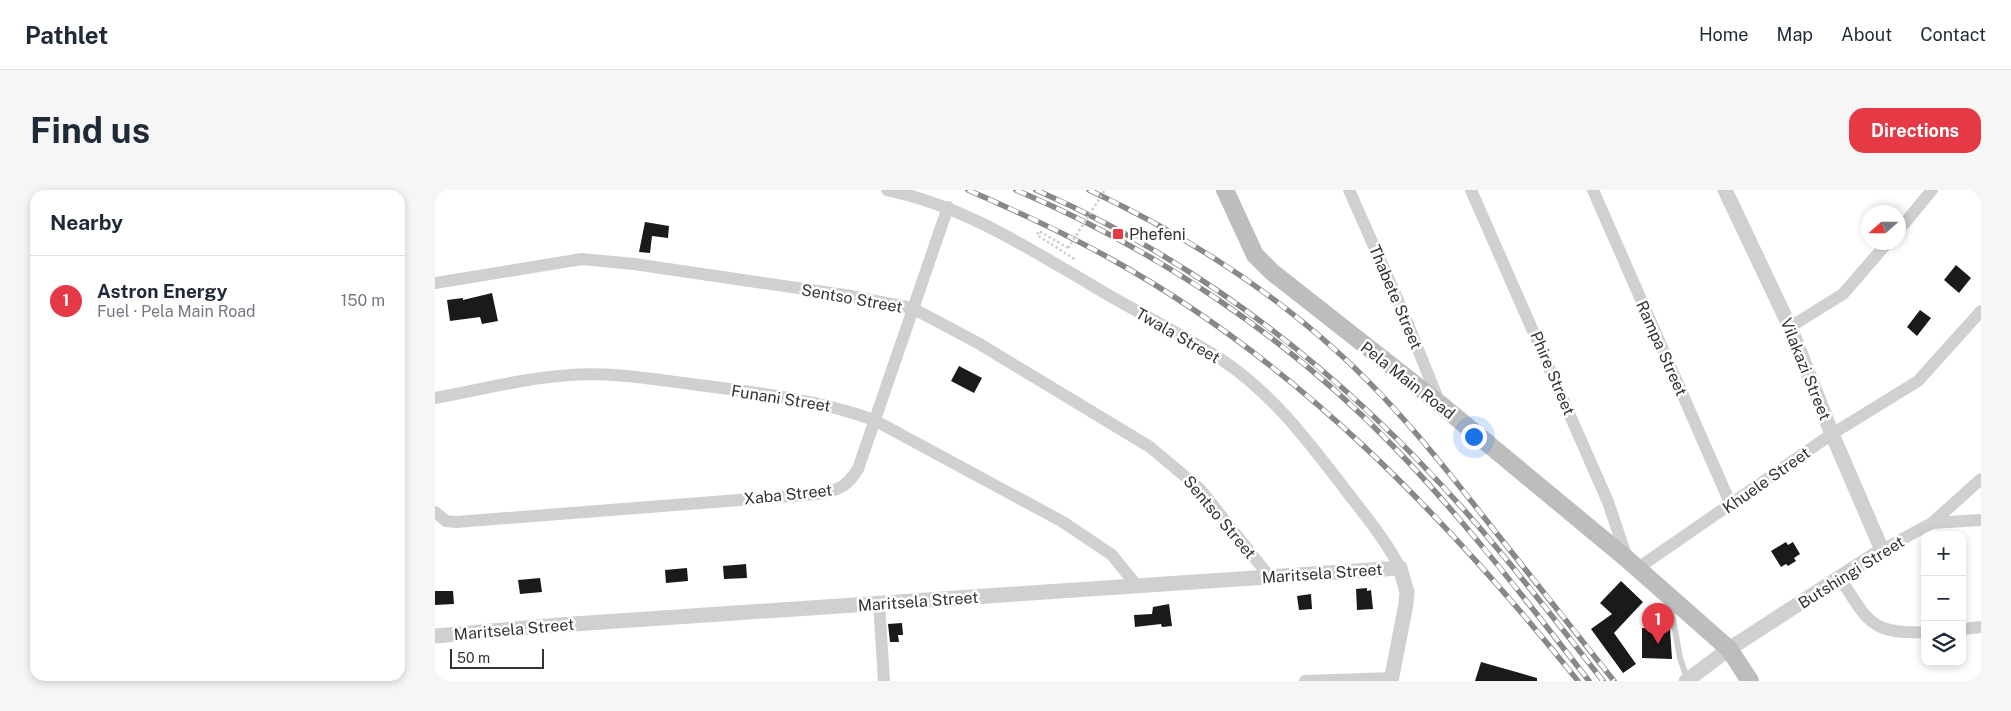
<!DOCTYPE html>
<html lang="en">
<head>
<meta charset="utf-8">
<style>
	:root { --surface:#fff; --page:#f6f6f7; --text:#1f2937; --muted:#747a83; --line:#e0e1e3; --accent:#e63946 }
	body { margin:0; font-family:"Public Sans",sans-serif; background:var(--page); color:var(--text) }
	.controls { position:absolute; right:15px; bottom:15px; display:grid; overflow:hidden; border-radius:10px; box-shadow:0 2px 8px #0003 }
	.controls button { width:45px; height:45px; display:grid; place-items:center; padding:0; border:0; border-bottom:1px solid var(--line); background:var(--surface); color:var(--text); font:25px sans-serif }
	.compass { position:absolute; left:1426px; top:15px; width:45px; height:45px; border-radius:50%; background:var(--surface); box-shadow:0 2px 8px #0003; rotate:249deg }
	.scale { position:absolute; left:15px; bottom:12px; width:94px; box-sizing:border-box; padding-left:5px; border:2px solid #333; border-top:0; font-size:14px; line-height:18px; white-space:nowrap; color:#333; -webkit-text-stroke:4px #fff; paint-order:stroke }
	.you { position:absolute; left:1038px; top:246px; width:18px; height:18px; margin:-12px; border:4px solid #fff; border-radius:50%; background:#1a73e8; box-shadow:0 0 0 8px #1a73e833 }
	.badge { display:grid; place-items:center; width:32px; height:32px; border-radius:50%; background:var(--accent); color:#fff; font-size:16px; font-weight:700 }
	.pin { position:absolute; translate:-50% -41px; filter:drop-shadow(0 1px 2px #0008) }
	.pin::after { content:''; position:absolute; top:26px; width:18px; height:15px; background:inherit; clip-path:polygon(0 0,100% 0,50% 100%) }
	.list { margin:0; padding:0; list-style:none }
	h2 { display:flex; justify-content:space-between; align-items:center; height:65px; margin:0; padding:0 20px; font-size:21px }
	h2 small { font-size:16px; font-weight:400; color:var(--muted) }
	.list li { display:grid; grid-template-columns:32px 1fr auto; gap:15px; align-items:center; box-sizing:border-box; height:90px; padding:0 20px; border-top:1px solid var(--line) }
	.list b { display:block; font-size:19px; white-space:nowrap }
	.list p { margin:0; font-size:16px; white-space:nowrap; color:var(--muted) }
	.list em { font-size:16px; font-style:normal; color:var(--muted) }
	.icon { flex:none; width:28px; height:28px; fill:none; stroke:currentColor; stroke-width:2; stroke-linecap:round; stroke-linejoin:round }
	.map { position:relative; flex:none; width:1546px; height:491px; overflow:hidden; border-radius:15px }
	header { display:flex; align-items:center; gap:30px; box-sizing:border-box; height:70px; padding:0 25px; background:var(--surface); border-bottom:1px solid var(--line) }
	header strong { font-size:24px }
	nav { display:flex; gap:28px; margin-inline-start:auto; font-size:18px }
	.intro { display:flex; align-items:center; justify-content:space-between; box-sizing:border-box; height:120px; padding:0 30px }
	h1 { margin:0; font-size:35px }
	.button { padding:12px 22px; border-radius:15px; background:var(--accent); color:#fff; font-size:18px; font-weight:700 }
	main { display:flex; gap:30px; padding:0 30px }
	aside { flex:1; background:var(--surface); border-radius:15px; box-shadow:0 2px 8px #0003 }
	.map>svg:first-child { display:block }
	.building { fill:#1a1a1a }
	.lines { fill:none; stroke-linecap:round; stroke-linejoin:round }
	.path { stroke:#cdcdcd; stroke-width:2.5; stroke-dasharray:2.5 2.5; stroke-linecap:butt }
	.service { stroke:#d0d0d0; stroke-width:6 }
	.minor { stroke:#d0d0d0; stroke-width:12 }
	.tertiary { stroke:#d0d0d0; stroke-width:15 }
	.secondary { stroke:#bdbdbd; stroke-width:18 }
	.rail-casing { stroke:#888; stroke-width:5.5 }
	.rail { stroke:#fff; stroke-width:4; stroke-dasharray:11; stroke-linecap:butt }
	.path-bridge { stroke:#cdcdcd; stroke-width:2.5; stroke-dasharray:2.5 2.5; stroke-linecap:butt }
	.poi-dot { fill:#e63946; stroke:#fff; stroke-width:2 }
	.labels { text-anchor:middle; stroke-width:5; stroke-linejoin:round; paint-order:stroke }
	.poi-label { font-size:16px; fill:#333; stroke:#fff; text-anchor:start }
	.street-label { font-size:16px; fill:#333; stroke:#fff }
</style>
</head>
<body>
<header>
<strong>Pathlet</strong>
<nav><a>Home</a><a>Map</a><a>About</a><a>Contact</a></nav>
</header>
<div class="intro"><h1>Find us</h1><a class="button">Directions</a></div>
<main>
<aside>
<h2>Nearby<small></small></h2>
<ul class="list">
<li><span class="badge">1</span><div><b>Astron Energy</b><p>Fuel · Pela Main Road</p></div><em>150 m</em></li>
</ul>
</aside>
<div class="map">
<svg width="1546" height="491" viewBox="0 0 1546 491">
	<rect width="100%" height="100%" fill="#fff"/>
	<g class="building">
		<path d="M210,32L234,36L233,48L217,46L215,63L204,62Z"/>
		<path d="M1521,75L1536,88L1524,103L1509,90Z"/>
		<path d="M57,103L63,131L47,134L45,127L15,131L12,110L28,108V110Z"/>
		<path d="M1485,120L1496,128L1482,146L1472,137Z"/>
		<path d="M524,176L547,188L539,203L516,191Z"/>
		<path d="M1351,352L1353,355L1358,352L1365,364L1359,368L1361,371L1353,376L1351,374L1346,377L1336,361Z"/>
		<path d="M311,374L312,388L289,389L288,376Z"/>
		<path d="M252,378L253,391L231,393L230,380Z"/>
		<path d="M105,388L107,402L85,404L83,390Z"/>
		<path d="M1186,391L1208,412L1179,443L1201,474L1188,483L1156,439L1177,424L1165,413Z"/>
		<path d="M932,398V401L936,400L938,419L922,420L921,399Z"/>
		<path d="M0,401H18L19,414L0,415Z"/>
		<path d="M876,404L877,419L864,420L862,406Z"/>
		<path d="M734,414L737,436L727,437L726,434L700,437L699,425L717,424L718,417Z"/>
		<path d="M467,433L468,445H463L464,452H455L453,434Z"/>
		<path d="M1207,438L1235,439L1237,469L1207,468Z"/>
		<path d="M1046,472L1102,488V491H1040Z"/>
	</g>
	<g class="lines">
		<path class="path" d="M633,58L604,41L602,45L641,70"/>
		<path class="service" d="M1235,413L1245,468L1252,488"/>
		<g class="minor">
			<path d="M452,0C526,15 590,56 653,93C697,120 744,142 787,170C838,204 872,250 909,298C929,324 950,349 965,378"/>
			<path d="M914,0L966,117L1005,214"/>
			<path d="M1036,0L1173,312L1192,368"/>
			<path d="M1158,0L1296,315"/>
			<path d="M1464,40L1497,0"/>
			<path d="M0,93L147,69L199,74L410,105L477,118L543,153L715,257L765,299L834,386"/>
			<path d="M1355,137L1408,104L1453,52"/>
			<path d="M0,208C44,200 90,188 135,185C176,182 216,189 256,194C319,202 380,209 439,230L628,332L677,365L702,396"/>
			<path d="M0,322L11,331L21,332L382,304C402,301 412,297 423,279L513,17"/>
			<path d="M1497,333L1546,289"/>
			<path d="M1447,360L1497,333L1546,330"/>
			<path d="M1203,378L1397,244L1483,191L1546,121"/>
			<path d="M1405,388C1432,430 1436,445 1490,442"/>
			<path d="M444,413L449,491"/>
			<path d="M1527,439L1546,437"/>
			<path d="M870,491L957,488"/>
		</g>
		<g class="tertiary">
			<path d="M0,446L124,435L965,378L972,402L971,414L956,491"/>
			<path d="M1251,491L1294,459L1447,360L1397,244L1355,137L1290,0"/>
		</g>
		<path class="secondary" d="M790,0L820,65L837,82L1005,214L1192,369L1294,459L1315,491"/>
		<defs>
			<g id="rail">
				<path d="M533,0C581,21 630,43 676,69C862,172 1011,327 1143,491"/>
				<path d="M581,0C722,60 853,147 960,258C1030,331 1092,411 1154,491"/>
				<path d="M601,0C782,79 935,206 1061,357C1098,401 1133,446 1168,491"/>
				<path d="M654,0C742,41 824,92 897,157C958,211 1009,276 1059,340C1099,390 1139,440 1179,491"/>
			</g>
		</defs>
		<use href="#rail" class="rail-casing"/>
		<use href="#rail" class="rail"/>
		<path class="path-bridge" d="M633,58L670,0"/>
	</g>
	<rect class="poi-dot" x="677" y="38" width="12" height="12" rx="2.5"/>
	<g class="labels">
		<g class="poi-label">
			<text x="694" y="50">Phefeni</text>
		</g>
		<g class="street-label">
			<text transform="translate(961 107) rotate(67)" y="6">Thabete Street</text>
			<text transform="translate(417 108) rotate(10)" y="6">Sentso Street</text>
			<text transform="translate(743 145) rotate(30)" y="6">Twala Street</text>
			<text transform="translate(1227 158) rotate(66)" y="6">Rampa Street</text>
			<text transform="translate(1371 179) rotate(68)" y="6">Vilakazi Street</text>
			<text transform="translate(1118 183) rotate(67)" y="6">Phire Street</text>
			<text transform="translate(973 190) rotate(38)" y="6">Pela Main Road</text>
			<text transform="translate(346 208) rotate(9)" y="6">Funani Street</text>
			<text transform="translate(1331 290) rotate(-35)" y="6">Khuele Street</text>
			<text transform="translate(353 304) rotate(-6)" y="6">Xaba Street</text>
			<text transform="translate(785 327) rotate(50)" y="6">Sentso Street</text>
			<text transform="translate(1416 382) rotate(-32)" y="6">Butshingi Street</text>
			<text transform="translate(887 383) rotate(-4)" y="6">Maritsela Street</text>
			<text transform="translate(483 411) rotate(-4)" y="6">Maritsela Street</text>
			<text transform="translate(79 439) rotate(-5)" y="6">Maritsela Street</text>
		</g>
	</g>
</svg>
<div class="controls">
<button>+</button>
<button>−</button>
<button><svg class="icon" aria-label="layers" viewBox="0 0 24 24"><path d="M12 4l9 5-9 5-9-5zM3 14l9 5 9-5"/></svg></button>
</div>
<svg class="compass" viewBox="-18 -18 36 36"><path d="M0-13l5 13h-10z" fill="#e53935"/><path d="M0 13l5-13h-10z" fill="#747a83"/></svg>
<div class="scale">50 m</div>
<div class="you"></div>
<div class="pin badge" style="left:1223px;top:454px">1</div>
</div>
</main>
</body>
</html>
